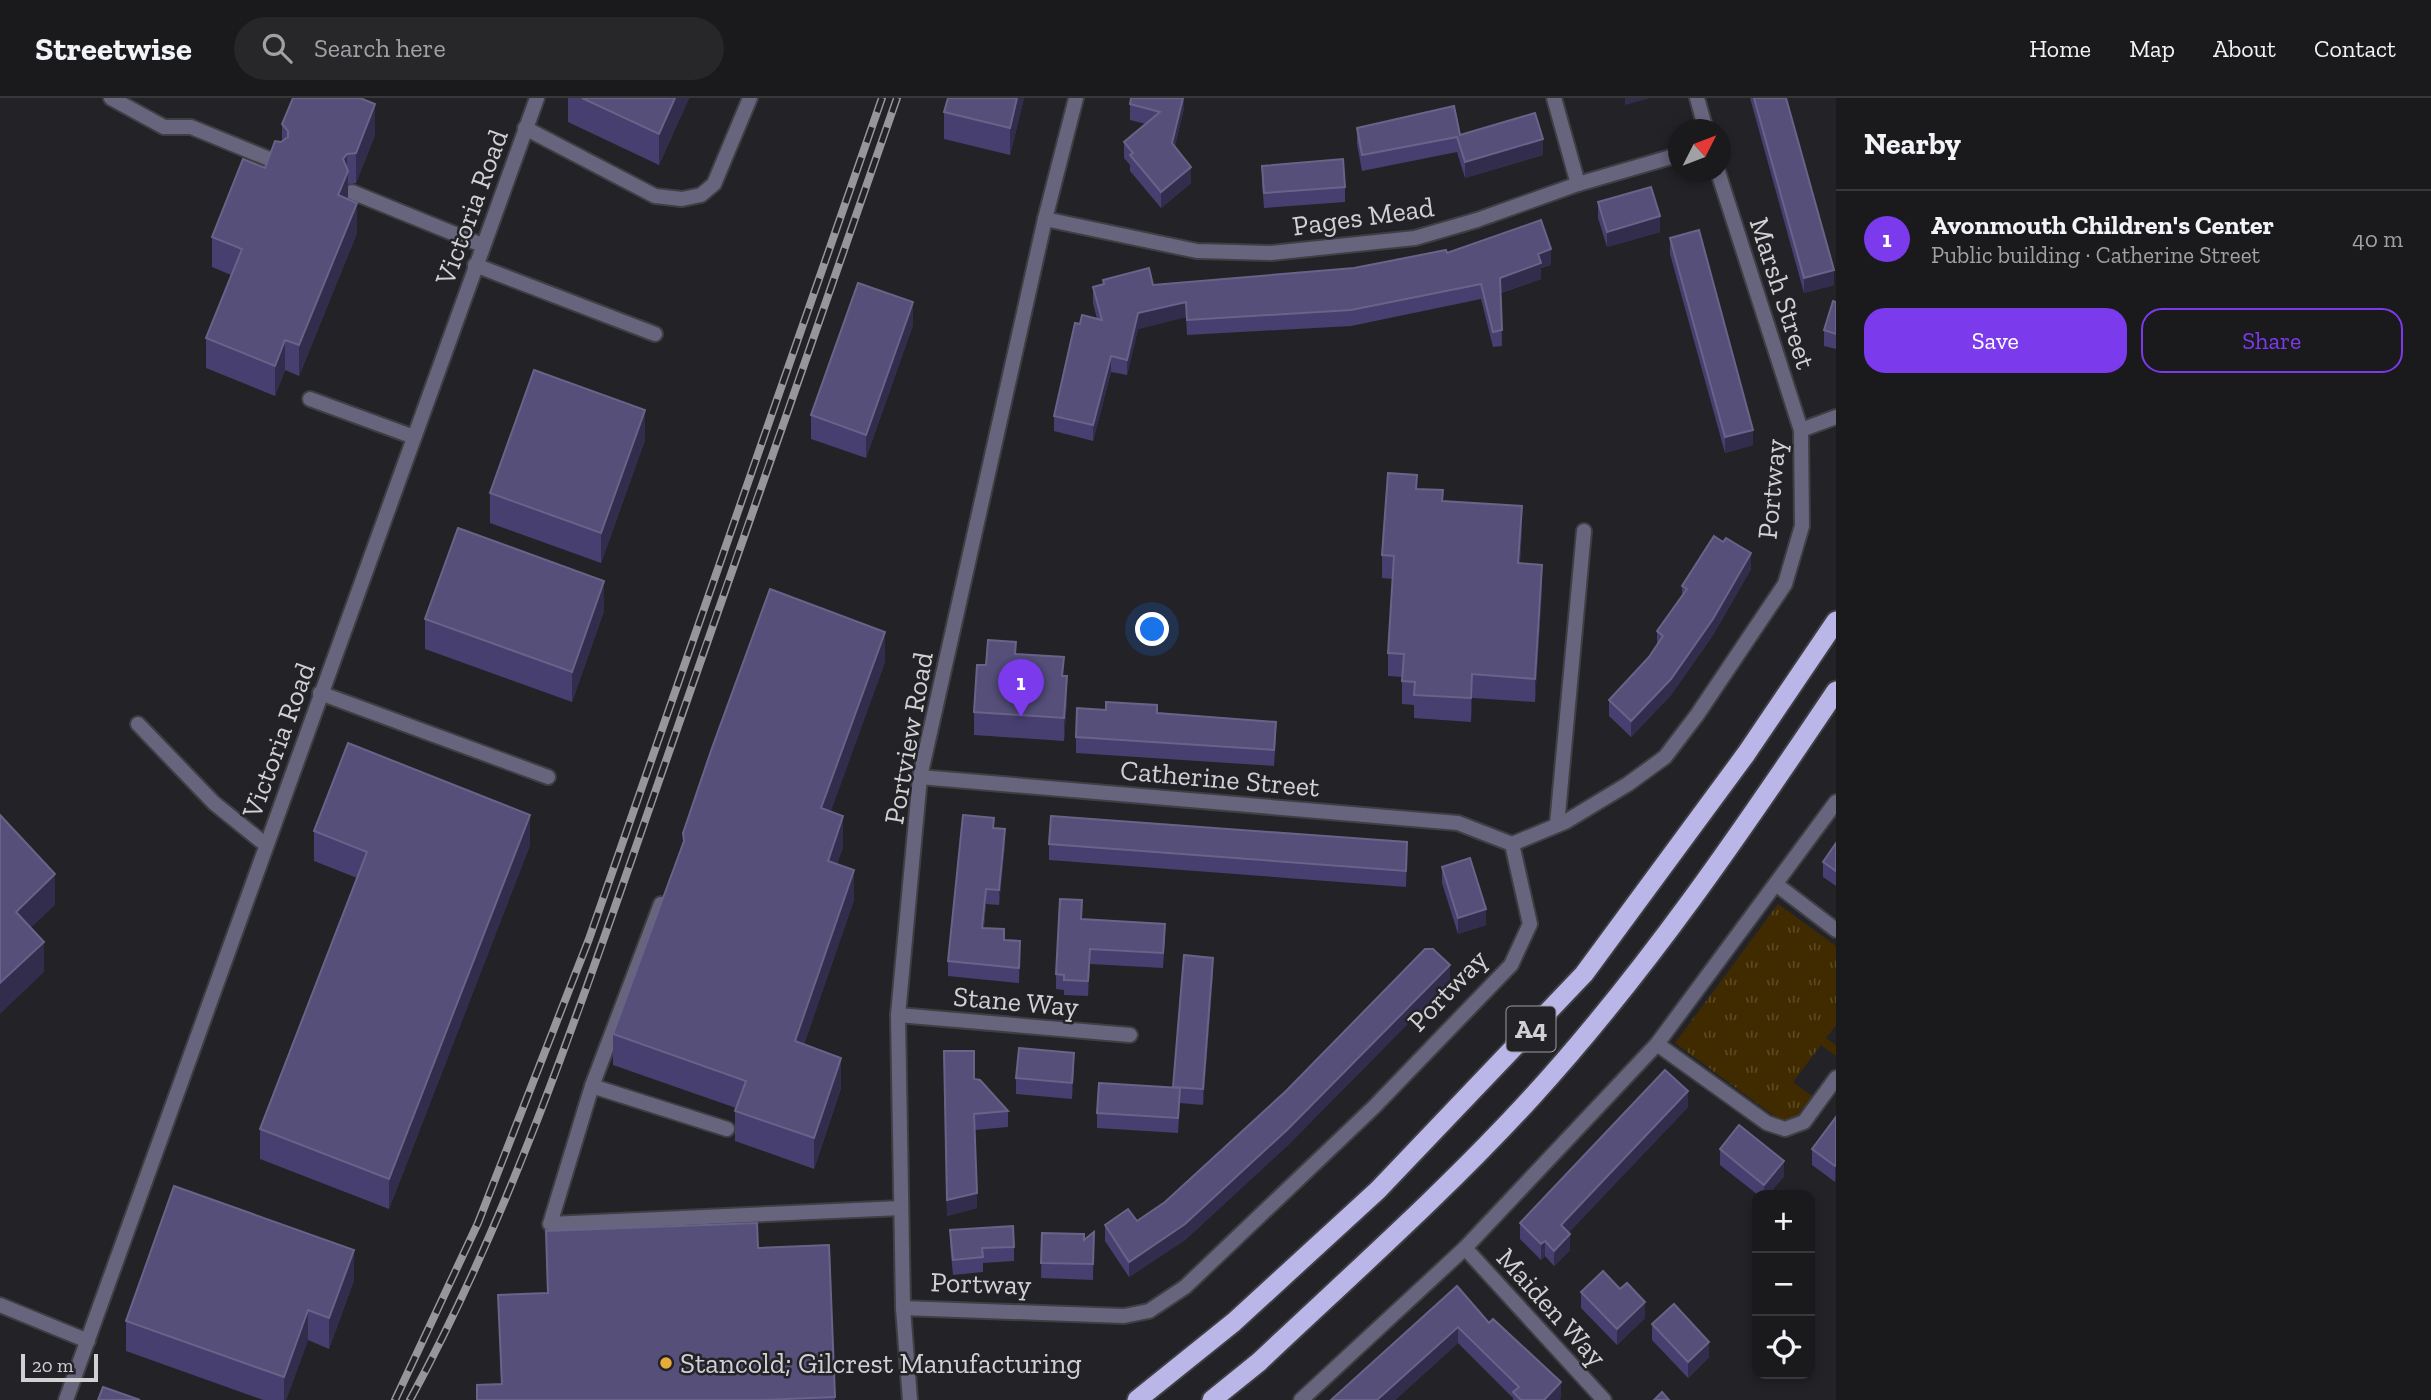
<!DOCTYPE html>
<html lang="en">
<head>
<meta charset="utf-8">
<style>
	:root { --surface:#1a1a1d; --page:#27272a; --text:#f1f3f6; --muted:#9fa1a4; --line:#38383b; --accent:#7c3aed }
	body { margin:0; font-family:"Zilla Slab",serif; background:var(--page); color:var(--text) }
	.controls { position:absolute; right:21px; bottom:21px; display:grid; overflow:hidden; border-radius:14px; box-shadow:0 4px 10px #0003 }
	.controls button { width:63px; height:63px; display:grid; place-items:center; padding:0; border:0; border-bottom:2px solid var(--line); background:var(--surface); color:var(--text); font:35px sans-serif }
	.compass { position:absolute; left:1668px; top:21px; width:63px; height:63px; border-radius:50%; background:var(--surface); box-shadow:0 4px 10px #0003; rotate:48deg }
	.scale { position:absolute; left:21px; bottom:18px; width:77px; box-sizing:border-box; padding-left:7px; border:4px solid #d1d1d4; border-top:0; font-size:19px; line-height:24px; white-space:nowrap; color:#d1d1d4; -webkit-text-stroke:5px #222227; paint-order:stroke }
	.you { position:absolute; left:1153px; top:532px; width:24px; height:24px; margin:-18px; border:5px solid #fff; border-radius:50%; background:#1a73e8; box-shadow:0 0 0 10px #1a73e833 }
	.badge { display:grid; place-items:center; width:46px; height:46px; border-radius:50%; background:var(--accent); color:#fff; font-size:23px; font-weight:700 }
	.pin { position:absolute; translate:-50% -58px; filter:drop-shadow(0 2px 4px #0008) }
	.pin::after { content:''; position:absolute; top:37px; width:24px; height:21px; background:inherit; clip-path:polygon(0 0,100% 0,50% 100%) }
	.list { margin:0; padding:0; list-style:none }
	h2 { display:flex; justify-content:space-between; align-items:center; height:91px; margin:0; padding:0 28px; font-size:30px }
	h2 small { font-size:23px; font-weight:400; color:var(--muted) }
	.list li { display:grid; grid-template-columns:46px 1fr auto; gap:21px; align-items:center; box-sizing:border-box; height:98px; padding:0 28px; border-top:2px solid var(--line) }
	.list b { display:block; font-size:26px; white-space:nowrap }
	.list p { margin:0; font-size:23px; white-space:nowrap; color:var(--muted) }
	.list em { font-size:23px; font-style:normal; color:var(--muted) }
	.actions { display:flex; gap:14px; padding:21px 28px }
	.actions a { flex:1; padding:16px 0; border:2px solid var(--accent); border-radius:21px; text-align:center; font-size:24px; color:var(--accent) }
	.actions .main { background:var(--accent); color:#fff }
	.icon { flex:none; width:38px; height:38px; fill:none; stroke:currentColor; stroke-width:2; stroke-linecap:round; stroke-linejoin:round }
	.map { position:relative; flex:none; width:1836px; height:1302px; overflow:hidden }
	header { display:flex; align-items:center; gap:42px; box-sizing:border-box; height:98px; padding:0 35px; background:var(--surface); border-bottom:2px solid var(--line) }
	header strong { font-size:33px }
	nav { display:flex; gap:38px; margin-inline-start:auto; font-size:24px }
	.search { width:490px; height:63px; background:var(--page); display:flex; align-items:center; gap:18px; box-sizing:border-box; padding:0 24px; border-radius:38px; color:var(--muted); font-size:26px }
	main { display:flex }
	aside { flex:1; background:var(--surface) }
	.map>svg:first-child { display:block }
	.grass { fill:url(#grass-tufts) }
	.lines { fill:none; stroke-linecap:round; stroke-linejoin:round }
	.service-casing { stroke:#3e3e43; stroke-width:18 }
	.minor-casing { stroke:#3e3e43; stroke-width:18 }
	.trunk-casing { stroke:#3e3e43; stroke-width:23 }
	.service { stroke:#67657e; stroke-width:14 }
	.minor { stroke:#67657e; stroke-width:14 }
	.trunk { stroke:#bab6e8; stroke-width:19 }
	.rail-casing { stroke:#97979b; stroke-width:8 }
	.rail { stroke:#222227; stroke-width:5; stroke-dasharray:16; stroke-linecap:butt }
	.wall { fill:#463f6f }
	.shaded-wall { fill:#322d4d }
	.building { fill:#554f7a; stroke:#696388; stroke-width:2 }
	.poi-dot { fill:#e7ac37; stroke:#222227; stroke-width:2.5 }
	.labels { text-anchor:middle; stroke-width:5; stroke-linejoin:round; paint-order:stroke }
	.shield { fill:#222227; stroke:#9c9ca0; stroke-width:2 }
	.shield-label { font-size:26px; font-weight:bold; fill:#d1d1d4 }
	.street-label { font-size:28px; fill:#d1d1d4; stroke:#222227 }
	.poi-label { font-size:28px; fill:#d1d1d4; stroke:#222227; text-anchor:start }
</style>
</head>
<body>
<header>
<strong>Streetwise</strong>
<div class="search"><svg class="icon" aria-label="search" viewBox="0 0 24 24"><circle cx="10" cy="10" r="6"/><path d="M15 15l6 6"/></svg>Search here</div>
<nav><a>Home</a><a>Map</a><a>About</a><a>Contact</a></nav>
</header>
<main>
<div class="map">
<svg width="1836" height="1302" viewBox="0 0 1836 1302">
	<defs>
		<pattern id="grass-tufts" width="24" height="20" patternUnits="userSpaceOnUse" patternTransform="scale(1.75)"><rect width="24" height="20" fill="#402b00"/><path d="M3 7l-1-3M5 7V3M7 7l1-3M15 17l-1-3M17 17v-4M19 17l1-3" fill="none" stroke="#5b4924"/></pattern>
	</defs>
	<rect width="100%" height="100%" fill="#222227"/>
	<path class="grass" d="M1778,806L1836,848V927L1826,940L1836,947V958L1821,947L1793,984L1812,998L1796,1019L1781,1023L1675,945Z"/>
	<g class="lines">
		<defs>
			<g id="service">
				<path d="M111,0L164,29H191L279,65"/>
				<path d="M1554,0L1578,86"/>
				<path d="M525,30L655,98L682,101L701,97L714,86L750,0"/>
				<path d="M352,94L482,147"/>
				<path d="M475,167L655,236"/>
				<path d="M310,301L414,339"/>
				<path d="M320,595L548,679"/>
				<path d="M138,626L214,705L266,747"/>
				<path d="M1557,727L1584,433"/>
				<path d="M592,988L661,806"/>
				<path d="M727,1031L592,988L550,1126L901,1110"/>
				<path d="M0,1207L88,1243"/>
			</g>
			<g id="minor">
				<path d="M1697,0L1706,32"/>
				<path d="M1718,74L1801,332"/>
				<path d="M1045,121L1197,153L1271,155L1415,140L1477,122L1578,86L1678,57"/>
				<path d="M920,679L1458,725L1512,746"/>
				<path d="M1777,787L1836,832"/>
				<path d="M898,917L1130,937"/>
				<path d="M1657,946L1767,1025L1785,1031L1804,1024L1836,980"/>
				<path d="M1465,1150L1604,1302"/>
				<path d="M903,1210L1124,1218L1149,1213L1185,1189L1374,1009L1511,867L1530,826L1512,746L1565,724L1628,686L1665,659L1697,617L1785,486L1802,428L1801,332L1836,319"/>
				<path d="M66,1302L537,0"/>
				<path d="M910,1302L903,1210L898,917L920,679L1045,121L1076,0"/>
				<path d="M1301,1302L1465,1150L1657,946L1836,704"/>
			</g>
			<g id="trunk">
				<path d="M1137,1302L1234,1224L1378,1092L1584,876L1746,656L1836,523"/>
				<path d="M1212,1302L1259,1264C1351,1177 1447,1092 1532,999C1646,874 1742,733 1836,593"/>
			</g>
		</defs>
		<use href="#service" class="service-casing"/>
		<use href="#minor" class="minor-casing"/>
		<use href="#trunk" class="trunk-casing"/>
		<use href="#service" class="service"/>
		<use href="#minor" class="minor"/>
		<use href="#trunk" class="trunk"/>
		<defs>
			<g id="rail">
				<path d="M395,1302L478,1125L589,841L882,0"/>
				<path d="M410,1302C513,1112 582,903 653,700C734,466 816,233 897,0"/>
			</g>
		</defs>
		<use href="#rail" class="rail-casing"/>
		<use href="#rail" class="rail"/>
	</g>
	<g class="wall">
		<path d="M568,0H689L659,67L568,24Z"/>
		<path d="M948,0H1024L1010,57L944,41V14Z"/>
		<path d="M1184,0V10L1175,48L1191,85L1161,110L1130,73V67L1124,60V44L1146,26L1130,22V6Z"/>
		<path d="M1750,0H1786L1834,187L1804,195Z"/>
		<path d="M282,26L375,37L356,85L348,86V101L357,135L299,278L285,272L275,298L206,270V240L231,177L212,169V139L265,70L282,43Z"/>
		<path d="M1357,30L1460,37L1543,57L1465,80L1457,54L1362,73L1357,46Z"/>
		<path d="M1262,68L1345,89V104L1264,110L1262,83Z"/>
		<path d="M1598,104L1660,134L1607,149L1598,120Z"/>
		<path d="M1670,140L1753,347L1725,355L1670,156Z"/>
		<path d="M1447,155L1551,167L1541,170V181L1501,195L1502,248L1493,249L1481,201L1351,228L1187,237L1186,219L1138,231L1127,277L1111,274L1093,343L1054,333V318L1080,226L1097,221L1093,205V189L1103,186V182L1153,187L1354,170Z"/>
		<path d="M1836,204V251L1824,248V232Z"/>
		<path d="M913,227L866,360L811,341V317Z"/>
		<path d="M645,342L601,465L490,425V395Z"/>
		<path d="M1417,391L1443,403L1522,431L1520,465L1542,490L1535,604L1472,600L1471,624L1414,620V607L1402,606V579L1388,578V555L1393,481L1382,480V457Z"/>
		<path d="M1751,471L1713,537L1671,597L1631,639L1609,618V602L1649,559L1657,548V533L1682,499V488Z"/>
		<path d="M604,513L572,604L425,551V521Z"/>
		<path d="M1016,556L1064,578L1067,601L1064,643L974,637V614L986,567Z"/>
		<path d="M885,564L830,714L843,749L837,766L854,802L804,946L841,990L814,1071L735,1043V1013L736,1010L613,967V936L683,745V735Z"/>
		<path d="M1157,615L1276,640L1274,668L1076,655V639Z"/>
		<path d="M994,730L1005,746L999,807L986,806L984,830L1004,842L1020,843L1019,885L948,878V863Z"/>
		<path d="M314,733L530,747L389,1111L260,1061V1031L357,780L314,763Z"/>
		<path d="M1836,745V788L1823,779V764Z"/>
		<path d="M1049,746L1407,759L1406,789L1049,762Z"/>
		<path d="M1442,769L1486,827L1458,836L1442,785Z"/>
		<path d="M1082,821L1165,840L1163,870L1090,866L1088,898L1064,897V892L1056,891V876Z"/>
		<path d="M1184,857L1213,876L1203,1007L1180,1005L1178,1035L1097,1030V1015L1173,990Z"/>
		<path d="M1450,883L1288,1047L1185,1142L1129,1179L1105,1143V1127L1137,1123L1165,1104Z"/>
		<path d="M944,968L974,981L1008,1013V1029L975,1032L977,1110L947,1118Z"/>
		<path d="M1074,971L1072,1001L1016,996V980Z"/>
		<path d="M1688,1009L1569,1134L1570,1152L1554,1168L1545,1158L1541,1162L1520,1141V1125Z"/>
		<path d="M1836,1019L1835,1084L1812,1067V1051Z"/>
		<path d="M1720,1051L1784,1078L1768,1097H1758L1720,1067Z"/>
		<path d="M950,1132L1014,1149V1163L983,1165V1174L953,1177L950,1147Z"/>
		<path d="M546,1133L758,1150L829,1147L835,1302H477V1287L501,1286L498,1197L547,1195Z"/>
		<path d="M1094,1134L1093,1182L1041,1180L1042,1135L1084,1141Z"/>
		<path d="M354,1182L329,1251L308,1242L286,1302H263L126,1253V1223Z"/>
		<path d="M1457,1188L1489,1225L1561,1300L1559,1302H1513V1300L1458,1245L1395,1302H1331Z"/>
		<path d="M1581,1194L1645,1220L1617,1247L1581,1210Z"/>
		<path d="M1652,1226L1709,1259L1688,1280L1652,1242Z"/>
	</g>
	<g class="shaded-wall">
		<path d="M675,0H689L659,67V36Z"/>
		<path d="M1017,0H1024L1010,57V30Z"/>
		<path d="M1183,0H1184V10L1172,60V45Z"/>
		<path d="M1625,0H1651L1625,7Z"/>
		<path d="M375,6V37L356,85V55Z"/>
		<path d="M1543,41V57L1465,80V64Z"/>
		<path d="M347,56V77L348,73V103L338,97L343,61Z"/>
		<path d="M1191,69V85L1161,110V94Z"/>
		<path d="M357,105V135L299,278V247Z"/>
		<path d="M1660,118V134L1607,149V134Z"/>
		<path d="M1551,151V167L1541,170V181L1500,195V180L1538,156Z"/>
		<path d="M1834,172V187L1804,195V180Z"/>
		<path d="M913,204V227L866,360V337Z"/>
		<path d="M1186,204V219L1138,231L1127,277V262L1138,215Z"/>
		<path d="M285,242V272L275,298V268Z"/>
		<path d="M1111,258V274L1093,343V327Z"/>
		<path d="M645,312V342L601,465V435Z"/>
		<path d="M1753,332V347L1725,355V339Z"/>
		<path d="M1522,408V431L1518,489V465Z"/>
		<path d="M1751,455V471L1713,537L1671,597L1631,639V623Z"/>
		<path d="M1542,467V490L1535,604V581Z"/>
		<path d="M604,483V513L572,604V574Z"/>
		<path d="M885,534V564L821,741V710Z"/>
		<path d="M1472,576V600L1471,624V600Z"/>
		<path d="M1067,578V601L1064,643V620Z"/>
		<path d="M530,717V747L389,1111V1081Z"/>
		<path d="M843,718V749L828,793V763Z"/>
		<path d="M1005,731V746L999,807V792Z"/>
		<path d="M854,772V802L795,973V943Z"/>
		<path d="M55,776V807L16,844V814Z"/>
		<path d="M986,791V806L982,845V830Z"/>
		<path d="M1486,811V827L1458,836V820Z"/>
		<path d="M44,844V874L0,916V885Z"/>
		<path d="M1090,851V866L1088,898V883Z"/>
		<path d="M1213,860V876L1203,1007V991Z"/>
		<path d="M1450,867V883L1288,1047L1185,1142L1129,1179V1164Z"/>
		<path d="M1074,955V971L1072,1001V985Z"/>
		<path d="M841,960V990L814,1071V1040Z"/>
		<path d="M1688,993V1009L1561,1143V1127Z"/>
		<path d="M1784,1063V1078L1768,1097H1764V1087Z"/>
		<path d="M1836,1066V1082L1835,1084V1068Z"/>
		<path d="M977,1095V1110L947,1118V1102Z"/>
		<path d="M1570,1136V1152L1554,1168V1153Z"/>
		<path d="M1545,1143V1158L1541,1162V1146Z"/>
		<path d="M354,1152V1182L329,1251V1220Z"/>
		<path d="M1645,1204V1220L1617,1247V1231Z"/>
		<path d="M308,1212V1242L286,1302H284V1279Z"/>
		<path d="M1458,1229V1245L1395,1302H1377Z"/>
		<path d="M1709,1244V1259L1688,1280V1264Z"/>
		<path d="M1561,1284V1300L1559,1302H1544Z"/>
	</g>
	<g class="building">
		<path d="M293,0H360L375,6L356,55L347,56L343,61L348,73L338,97L357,105L299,247L285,242L275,268L206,240L242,151L212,139L243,61L265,70L275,43L281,44L288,39V33L282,26Z"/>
		<path d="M582,0H675L659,36Z"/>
		<path d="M948,0H1017L1010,30L944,14Z"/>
		<path d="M1131,0H1183L1172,45L1191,69L1161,94L1130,57L1133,55L1124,44L1160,14L1130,6Z"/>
		<path d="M1754,0H1786L1834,172L1804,180Z"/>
		<path d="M1454,8L1460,37L1535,15L1543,41L1465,64L1457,39L1362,57L1357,30Z"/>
		<path d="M1343,61L1345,89L1264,95L1262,68Z"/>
		<path d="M1651,89L1660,118L1607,134L1598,104Z"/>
		<path d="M1541,122L1551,151L1538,156L1541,165L1500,180L1502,232L1493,234L1481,186L1351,212L1187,222L1186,204L1138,215L1127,262L1111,258L1093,327L1054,318L1075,225L1080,226L1082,217L1102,222L1093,189L1104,186L1103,182L1149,170L1153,187L1354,170L1446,152L1447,155Z"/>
		<path d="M1699,132L1753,332L1725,339L1670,140Z"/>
		<path d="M858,185L913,204L866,337L811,317Z"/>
		<path d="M1833,203L1836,204V236L1824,232Z"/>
		<path d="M534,272L645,312L601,435L490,395Z"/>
		<path d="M1388,375L1417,377L1416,391L1443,392L1442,403L1522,408L1518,465L1542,467L1535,581L1472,576L1471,600L1414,597L1415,584L1402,583L1404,556L1388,555L1394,458L1382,457Z"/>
		<path d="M458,430L604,483L572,574L425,521Z"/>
		<path d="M1714,438L1723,444L1726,440L1751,455L1713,521L1671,581L1631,623L1609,602L1649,559L1663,538L1657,533L1687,491L1682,488Z"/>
		<path d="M770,491L885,534L821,710L843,718L828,763L854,772L795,943L841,960L814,1040L735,1013L746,983L613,936L684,743L683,735L712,650Z"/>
		<path d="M988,542L1016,544L1015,556L1064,559L1062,578H1067L1064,620L974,614L977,567H986Z"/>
		<path d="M1106,604L1157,607V615L1276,624L1274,652L1076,639L1077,610L1106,612Z"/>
		<path d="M348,645L530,717L389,1081L260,1031L367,754L314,733Z"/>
		<path d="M0,717L55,776L16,814L44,844L0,885Z"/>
		<path d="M963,717L994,720L993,730L1005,731L999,792L986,791L982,830L1004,831V842L1020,843L1019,870L948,863Z"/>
		<path d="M1051,718L1407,744L1406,773L1049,746Z"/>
		<path d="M1836,745V773L1823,764Z"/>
		<path d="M1470,760L1486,811L1458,820L1442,769Z"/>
		<path d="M1060,801L1082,802L1081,821L1165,826L1163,855L1090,851L1088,883L1064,882V877L1056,876Z"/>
		<path d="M1425,851H1433L1450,867L1288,1031L1185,1126L1129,1164L1105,1127L1128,1111L1137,1123L1165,1104L1286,993Z"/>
		<path d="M1184,857L1213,860L1203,991L1173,989Z"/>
		<path d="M1019,950L1074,955L1072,985L1016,980Z"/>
		<path d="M944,953H974V981L980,982L1008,1013L974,1016L977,1095L947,1102Z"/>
		<path d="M1665,972L1688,993L1561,1127L1570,1136L1554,1153L1545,1143L1541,1146L1520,1125Z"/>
		<path d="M1099,985L1180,990L1178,1020L1097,1015Z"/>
		<path d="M1836,1019V1066L1835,1068L1812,1051Z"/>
		<path d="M1739,1027L1784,1063L1764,1087L1720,1051Z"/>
		<path d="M174,1088L354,1152L329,1220L308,1212L284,1279L126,1223Z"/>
		<path d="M757,1125L758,1150L829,1147L835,1299L760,1302H477V1287L502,1286L498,1197L548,1195L546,1133Z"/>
		<path d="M1013,1128L1014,1149L982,1150L983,1159L953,1162L950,1132Z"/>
		<path d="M1094,1134L1093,1166L1041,1165L1042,1135L1084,1136V1142Z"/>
		<path d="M1603,1173L1620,1191L1627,1185L1645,1204L1617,1231L1581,1194Z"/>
		<path d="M1457,1188L1489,1225L1493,1221L1561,1284L1544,1302H1521L1513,1294L1519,1289L1458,1229L1377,1302H1331Z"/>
		<path d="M1674,1206L1709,1244L1688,1264L1652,1226Z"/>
		<path d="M103,1289L140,1302H98Z"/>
		<path d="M1662,1294L1669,1302H1654Z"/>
	</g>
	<circle class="poi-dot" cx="666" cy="1265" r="7"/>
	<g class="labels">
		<rect class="shield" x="1506.5" y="908.5" width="49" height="45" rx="5"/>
		<g class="shield-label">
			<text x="1531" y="940">A4</text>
		</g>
		<g class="street-label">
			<text transform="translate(471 109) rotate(-70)" y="10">Victoria Road</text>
			<text transform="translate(1363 118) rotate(-8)" y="10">Pages Mead</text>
			<text transform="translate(1783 195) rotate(72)" y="10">Marsh Street</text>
			<text transform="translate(1771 391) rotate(-85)" y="10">Portway</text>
			<text transform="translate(908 640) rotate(-80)" y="10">Portview Road</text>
			<text transform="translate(278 642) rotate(-70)" y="10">Victoria Road</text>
			<text transform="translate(1220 680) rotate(5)" y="10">Catherine Street</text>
			<text transform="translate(1447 892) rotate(-46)" y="10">Portway</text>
			<text transform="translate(1016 903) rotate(5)" y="10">Stane Way</text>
			<text transform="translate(981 1185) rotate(2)" y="10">Portway</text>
			<text transform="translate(1552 1209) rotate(48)" y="10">Maiden Way</text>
		</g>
		<g class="poi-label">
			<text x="680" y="1275">Stancold; Gilcrest Manufacturing</text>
		</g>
	</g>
</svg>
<div class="controls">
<button>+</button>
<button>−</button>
<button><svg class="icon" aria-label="locate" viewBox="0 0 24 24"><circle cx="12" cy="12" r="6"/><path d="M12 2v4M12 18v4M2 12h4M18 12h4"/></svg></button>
</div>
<svg class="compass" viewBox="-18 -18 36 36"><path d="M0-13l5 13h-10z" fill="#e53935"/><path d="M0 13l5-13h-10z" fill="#9fa1a4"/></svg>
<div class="scale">20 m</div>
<div class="you"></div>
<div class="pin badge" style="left:1021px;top:619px">1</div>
</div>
<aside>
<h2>Nearby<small></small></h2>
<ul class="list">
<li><span class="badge">1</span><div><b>Avonmouth Children's Center</b><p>Public building · Catherine Street</p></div><em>40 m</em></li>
</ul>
<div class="actions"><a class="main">Save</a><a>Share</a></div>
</aside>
</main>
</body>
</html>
